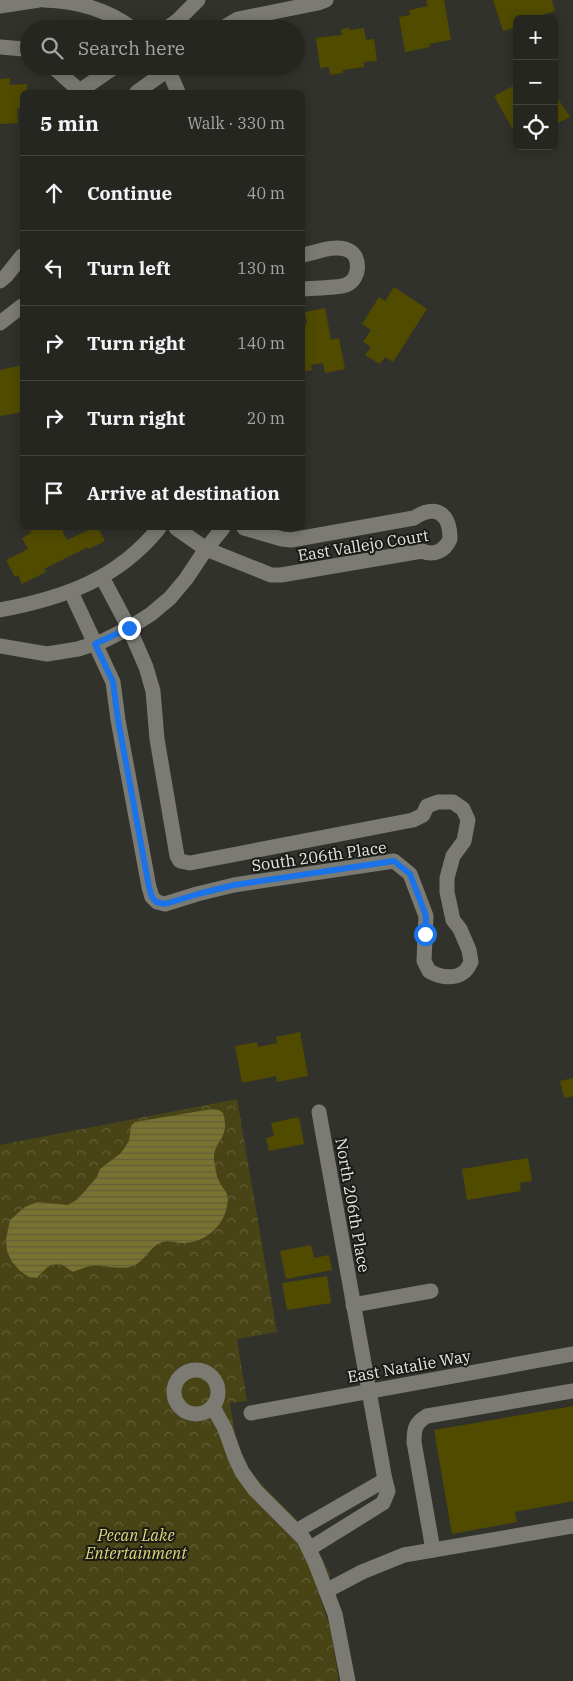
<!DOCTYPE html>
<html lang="en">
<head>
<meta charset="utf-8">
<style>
	:root { --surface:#262621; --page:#32322e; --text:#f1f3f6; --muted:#a4a5a5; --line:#42433f }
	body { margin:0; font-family:"IBM Plex Serif",serif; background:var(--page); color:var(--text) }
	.controls { position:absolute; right:15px; top:15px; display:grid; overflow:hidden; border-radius:8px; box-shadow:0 2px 12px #0003 }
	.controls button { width:45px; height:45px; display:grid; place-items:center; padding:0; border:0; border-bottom:1px solid var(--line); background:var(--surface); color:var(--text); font:25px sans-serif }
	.stop { position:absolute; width:15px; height:15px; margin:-11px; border:4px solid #1a73e8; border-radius:50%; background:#fff }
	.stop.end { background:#1a73e8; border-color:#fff; box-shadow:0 1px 5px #0008 }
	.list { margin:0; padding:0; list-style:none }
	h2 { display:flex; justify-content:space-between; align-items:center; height:65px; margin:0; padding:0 20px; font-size:21px }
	h2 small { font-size:16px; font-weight:400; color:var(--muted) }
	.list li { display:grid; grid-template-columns:32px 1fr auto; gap:15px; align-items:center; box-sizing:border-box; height:75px; padding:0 20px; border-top:1px solid var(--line) }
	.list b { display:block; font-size:19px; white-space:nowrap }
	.list em { font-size:16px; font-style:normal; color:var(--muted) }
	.icon { flex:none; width:28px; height:28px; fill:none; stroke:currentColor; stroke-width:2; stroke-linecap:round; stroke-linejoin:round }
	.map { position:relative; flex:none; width:573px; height:1681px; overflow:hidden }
	.search { position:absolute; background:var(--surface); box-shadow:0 2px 12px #0003; left:20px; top:20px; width:285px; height:55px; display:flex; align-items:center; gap:12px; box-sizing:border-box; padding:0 18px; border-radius:28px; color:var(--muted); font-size:19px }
	.panel { position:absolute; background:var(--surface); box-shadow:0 2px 12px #0003; left:20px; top:90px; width:285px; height:440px; border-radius:8px }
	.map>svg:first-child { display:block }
	.forest { fill:url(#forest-crowns) }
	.water { fill:url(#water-rules) }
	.building { fill:#514b00 }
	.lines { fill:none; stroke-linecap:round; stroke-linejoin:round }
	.minor { stroke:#7b7b74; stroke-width:15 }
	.route { stroke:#1a73e8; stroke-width:6 }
	.labels { text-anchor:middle; stroke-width:4; stroke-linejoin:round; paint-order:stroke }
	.street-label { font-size:16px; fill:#e7e7e3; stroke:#1a1a17 }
	.park-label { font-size:16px; font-style:italic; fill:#e0d879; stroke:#1a1a17 }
</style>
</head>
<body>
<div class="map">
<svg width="573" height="1681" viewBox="0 0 573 1681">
	<defs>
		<pattern id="forest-crowns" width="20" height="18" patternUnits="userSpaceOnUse" patternTransform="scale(1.25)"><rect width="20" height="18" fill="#484415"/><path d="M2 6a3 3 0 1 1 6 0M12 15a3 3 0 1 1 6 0" fill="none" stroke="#625f37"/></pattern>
		<pattern id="water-rules" width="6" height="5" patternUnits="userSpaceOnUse" patternTransform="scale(1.25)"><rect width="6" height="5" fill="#797332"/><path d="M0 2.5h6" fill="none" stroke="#625e3a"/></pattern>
	</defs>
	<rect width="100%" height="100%" fill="#32322c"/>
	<path class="forest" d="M237,1099L277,1332L237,1339L247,1401L230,1403C233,1423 236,1444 246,1462C257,1484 278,1499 294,1517C309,1535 321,1555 331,1576L315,1583L330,1627L339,1681H0V1145Z"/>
	<path class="water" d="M212,1109L219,1110L223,1113C231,1139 213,1140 214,1160C215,1165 216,1174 218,1179C223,1191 230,1191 227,1206C223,1228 203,1244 181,1243C173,1242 166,1239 158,1244C148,1250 142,1265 129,1267C116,1270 103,1264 91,1266C85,1267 78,1270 73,1272C69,1270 66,1266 62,1265C52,1260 43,1271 37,1278L29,1277L20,1271L12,1262L7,1251L6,1239L10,1220L25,1207L37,1202L68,1205L78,1199L97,1177L100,1169L121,1153L129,1141L131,1126L135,1122Z"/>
	<g class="building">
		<path d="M426,0H444L451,40L429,44L430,47L405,52L399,17L410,15L409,10L428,6Z"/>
		<path d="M493,0H552L555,11L535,17V19H517L516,40L513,28L503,31Z"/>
		<path d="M349,28L350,30L364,28L366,40L374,39L377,61L364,62V67L343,70V73L330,75L329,67L320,68L316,38L342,35L341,29Z"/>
		<path d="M10,78V85L27,84V92H22V108H17L18,123L0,124V79Z"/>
		<path d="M517,84V125L512,128L494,96Z"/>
		<path d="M554,93L570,117L554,125Z"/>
		<path d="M394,287L427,309L393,362L385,357L380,364L365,355L371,347L363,342L371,330L362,324L379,297L385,301Z"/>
		<path d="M325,308L331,340L339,338L345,369L325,373L323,363L311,365L312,370L302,372V325L307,324L305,312Z"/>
		<path d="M22,365V412L0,416V370Z"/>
		<path d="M29,528H61L67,540L93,528H98L105,541L89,549L88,547L44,569L46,572L22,584L18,575L15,577L6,560L28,549L22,538L31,533Z"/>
		<path d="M300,1032L308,1076L277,1082L276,1076L242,1083L235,1046L257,1042L258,1047L277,1043L276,1037Z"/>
		<path d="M573,1078V1096L564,1098L560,1081Z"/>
		<path d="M299,1117L304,1144L269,1151L266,1138L274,1136L271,1123Z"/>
		<path d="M528,1158L532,1181L520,1183L521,1191L467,1200L462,1169Z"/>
		<path d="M311,1245L314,1258L329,1255L332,1270L286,1279L280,1251Z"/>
		<path d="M327,1276L331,1303L287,1310L282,1283Z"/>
		<path d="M573,1406V1501L515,1512L517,1522L452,1534L434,1430Z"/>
	</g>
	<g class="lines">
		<g class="minor">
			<path d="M44,0C77,1 107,9 133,29"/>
			<path d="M0,6L39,0"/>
			<path d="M166,29L178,20L198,0"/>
			<path d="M221,29L238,19L318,3L326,0"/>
			<path d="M0,47L24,49L29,51"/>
			<path d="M52,66L81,92"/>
			<path d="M165,66L171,76L178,92"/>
			<path d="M78,92L116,66"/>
			<path d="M137,92L173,66"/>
			<path d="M302,255C316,253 331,245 345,249C362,253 361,279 346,285C338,288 313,288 302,289"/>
			<path d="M0,281L6,276L22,256"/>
			<path d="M0,323L22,306"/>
			<path d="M176,528L206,549L271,575H281L422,551C434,556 445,551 450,539C450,513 436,504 414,518L291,540L282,539L244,528"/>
			<path d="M71,592L113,682L118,720L149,887L152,897L157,902L165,904L197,894L234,885L394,861L410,874L426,916L424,961L429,971C439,977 454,980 464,972C467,970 469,966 471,962L469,950L460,929L453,920L447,892V878L453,856L464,841L468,820L463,809L453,802H438L427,806L423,815L413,820L190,863L180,861L177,856L157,739L153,691L146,667L129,628L102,577"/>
			<path d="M0,610C63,598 117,580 159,528"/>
			<path d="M0,646L47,654L78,649L103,641L129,628L151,614L170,598L186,579L206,549L223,528"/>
			<path d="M353,1305L431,1291"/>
			<circle cx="196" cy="1392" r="22"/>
			<path d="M213,1407L225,1429L235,1457L242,1472L255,1490L304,1539L315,1562L335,1614L348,1681"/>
			<path d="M251,1413L573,1354"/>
			<path d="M298,1530L385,1480"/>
			<path d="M309,1549L383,1503L388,1491L385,1480L319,1112"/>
			<path d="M433,1550L414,1442C414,1429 415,1423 427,1416L573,1391"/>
			<path d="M326,1591L362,1572L404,1555L573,1526"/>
		</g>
	</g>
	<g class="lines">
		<path class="route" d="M129,628L95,644L113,682L118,720L149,887L152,897L156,902L165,904L198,894L234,885L394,861L410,874L426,916L425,934"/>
	</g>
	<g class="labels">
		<g class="street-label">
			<text transform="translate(363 545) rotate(-9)" y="6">East Vallejo Court</text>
			<text transform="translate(319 856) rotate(-8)" y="6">South 206th Place</text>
			<text transform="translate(353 1205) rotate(80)" y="6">North 206th Place</text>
			<text transform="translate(409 1366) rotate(-10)" y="6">East Natalie Way</text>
		</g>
		<g class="park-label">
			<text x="136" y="1541">Pecan Lake<tspan x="136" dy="18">Entertainment</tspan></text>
		</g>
	</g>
</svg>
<div class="controls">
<button>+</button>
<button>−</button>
<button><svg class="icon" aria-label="locate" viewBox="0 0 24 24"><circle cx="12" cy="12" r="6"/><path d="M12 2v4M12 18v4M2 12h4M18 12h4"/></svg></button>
</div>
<div class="stop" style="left:425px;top:934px"></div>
<div class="stop end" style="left:129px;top:628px"></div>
<div class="search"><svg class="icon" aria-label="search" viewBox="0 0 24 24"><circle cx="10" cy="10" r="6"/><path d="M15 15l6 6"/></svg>Search here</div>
<section class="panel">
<h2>5 min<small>Walk · 330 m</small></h2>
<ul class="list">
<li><svg class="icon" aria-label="ahead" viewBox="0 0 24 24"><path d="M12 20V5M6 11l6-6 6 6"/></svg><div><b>Continue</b></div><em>40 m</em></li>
<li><svg class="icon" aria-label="left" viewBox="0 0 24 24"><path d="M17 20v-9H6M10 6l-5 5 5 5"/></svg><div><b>Turn left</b></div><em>130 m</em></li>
<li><svg class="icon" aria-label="right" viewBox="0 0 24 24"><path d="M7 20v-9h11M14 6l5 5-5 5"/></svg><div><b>Turn right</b></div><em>140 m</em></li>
<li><svg class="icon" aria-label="right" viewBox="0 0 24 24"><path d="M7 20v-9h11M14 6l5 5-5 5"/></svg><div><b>Turn right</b></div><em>20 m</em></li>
<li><svg class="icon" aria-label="arrive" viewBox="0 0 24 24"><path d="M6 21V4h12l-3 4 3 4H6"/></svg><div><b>Arrive at destination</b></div></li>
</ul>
</section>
</div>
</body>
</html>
